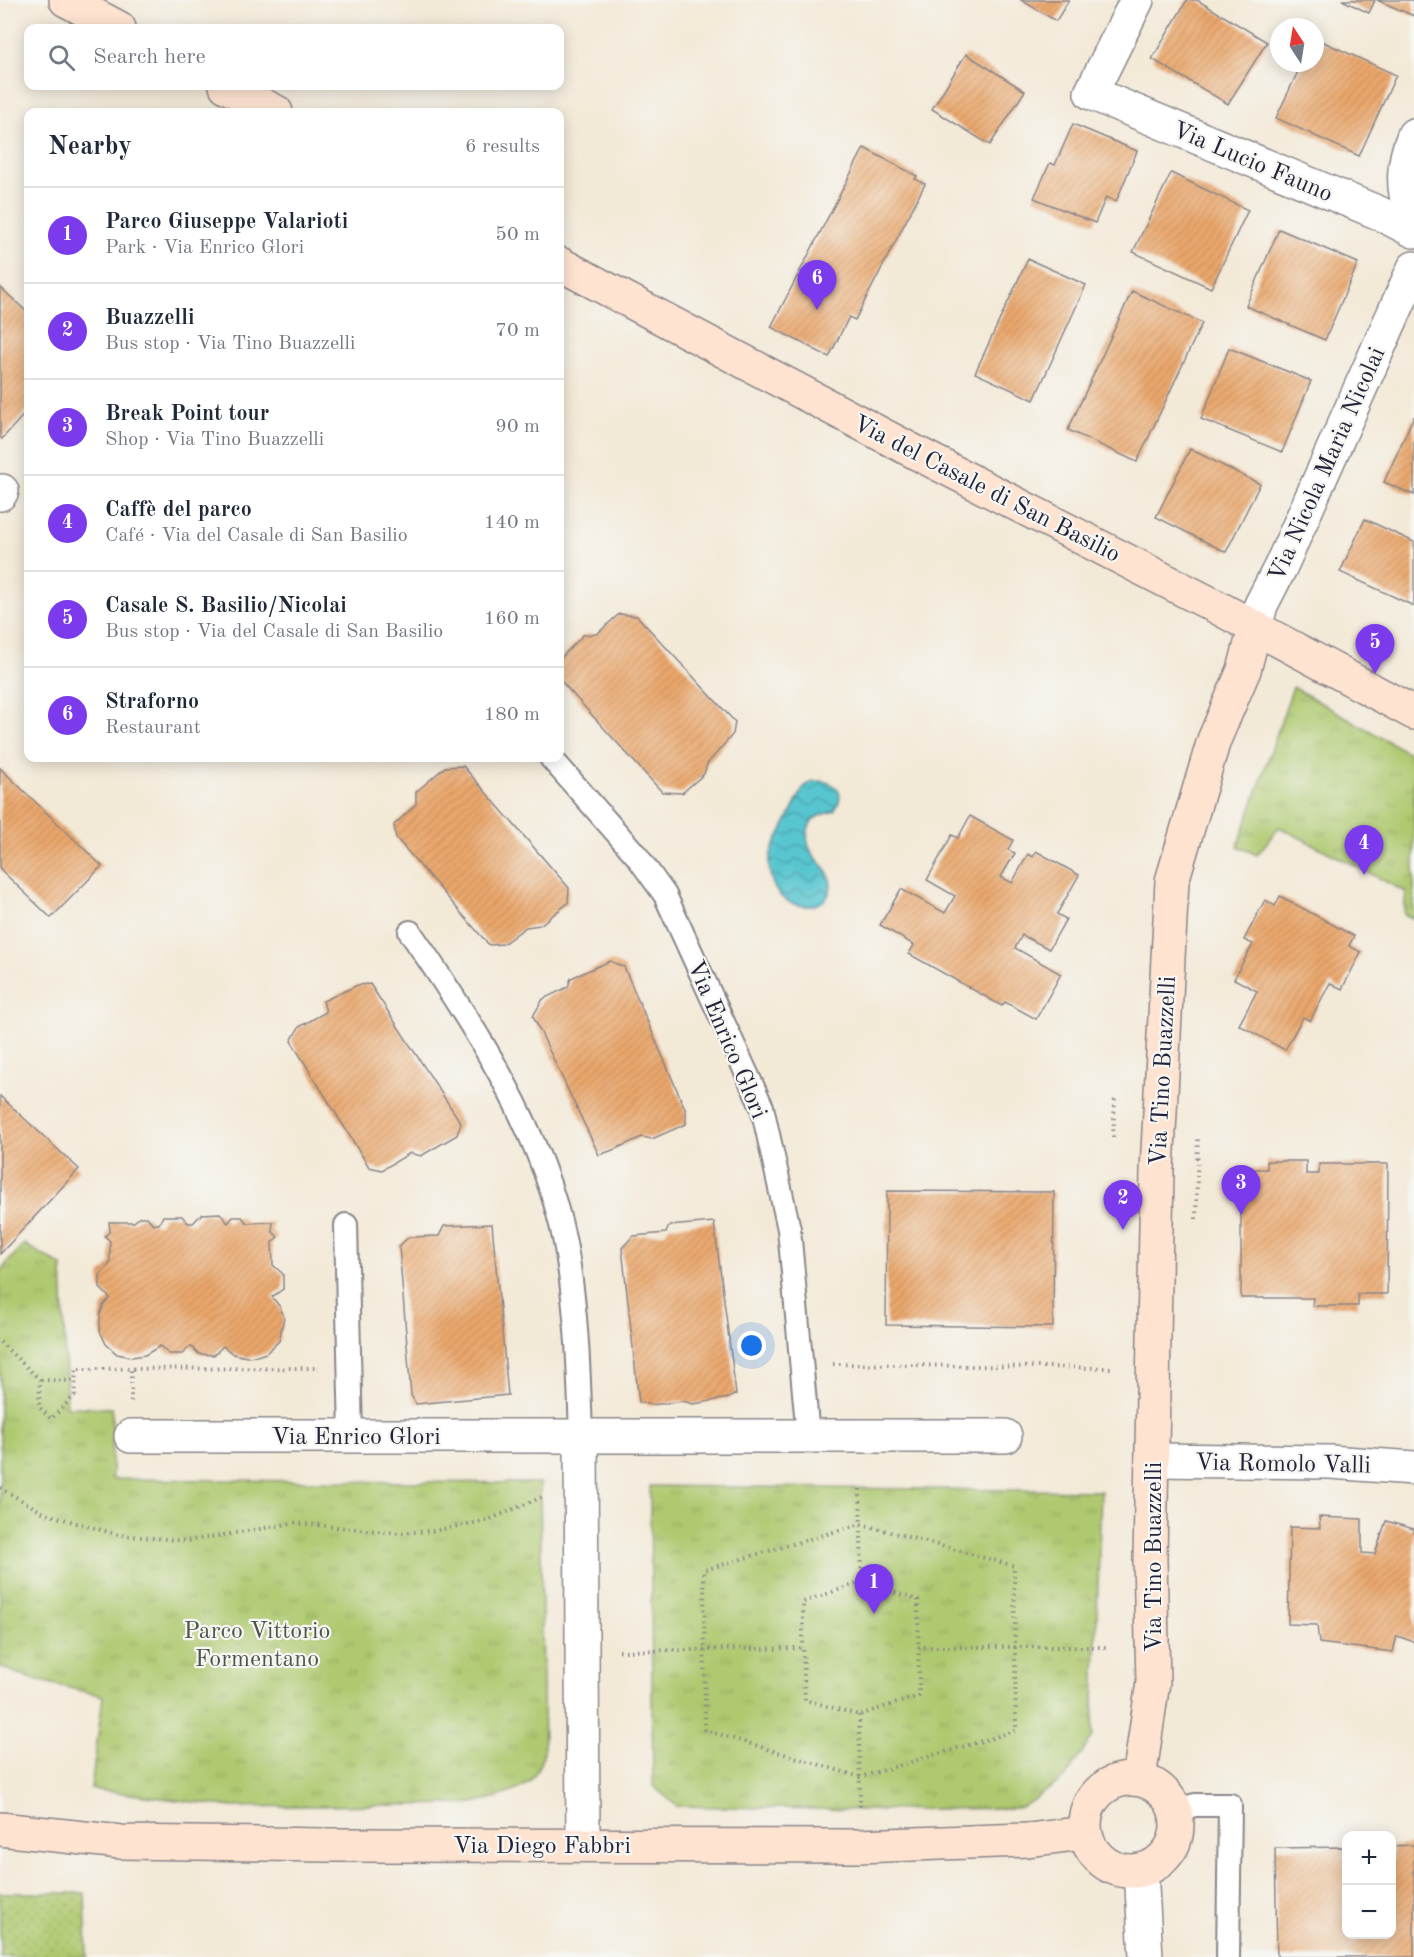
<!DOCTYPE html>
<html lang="en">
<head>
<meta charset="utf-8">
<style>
	:root { --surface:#fff; --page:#f6f6f7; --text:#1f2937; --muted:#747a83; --line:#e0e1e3; --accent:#7c3aed }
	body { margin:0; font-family:"Old Standard TT",serif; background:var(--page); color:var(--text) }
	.controls { position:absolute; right:18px; bottom:18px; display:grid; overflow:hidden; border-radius:12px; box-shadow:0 3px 15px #0003 }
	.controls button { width:54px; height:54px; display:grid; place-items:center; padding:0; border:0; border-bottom:2px solid var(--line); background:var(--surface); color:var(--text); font:30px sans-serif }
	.compass { position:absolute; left:1270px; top:18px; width:54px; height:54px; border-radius:50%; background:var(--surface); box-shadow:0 3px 15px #0003; rotate:348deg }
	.you { position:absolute; left:752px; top:1346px; width:21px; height:21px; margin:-15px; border:4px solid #fff; border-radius:50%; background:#1a73e8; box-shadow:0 0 0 9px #1a73e833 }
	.badge { display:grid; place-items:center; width:39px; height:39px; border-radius:50%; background:var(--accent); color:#fff; font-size:20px; font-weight:700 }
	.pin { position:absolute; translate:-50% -50px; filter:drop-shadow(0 2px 3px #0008) }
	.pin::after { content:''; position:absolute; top:32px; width:21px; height:18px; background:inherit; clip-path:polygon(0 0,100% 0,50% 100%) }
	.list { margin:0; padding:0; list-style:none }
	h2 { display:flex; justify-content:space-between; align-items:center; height:78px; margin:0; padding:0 24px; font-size:26px }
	h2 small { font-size:20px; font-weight:400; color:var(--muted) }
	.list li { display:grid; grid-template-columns:39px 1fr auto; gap:18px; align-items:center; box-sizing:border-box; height:96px; padding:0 24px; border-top:2px solid var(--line) }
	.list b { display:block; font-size:22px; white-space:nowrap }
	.list p { margin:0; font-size:20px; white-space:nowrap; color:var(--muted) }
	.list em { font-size:20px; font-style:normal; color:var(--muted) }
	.icon { flex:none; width:33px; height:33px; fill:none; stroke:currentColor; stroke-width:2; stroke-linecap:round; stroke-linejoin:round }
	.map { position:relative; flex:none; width:1414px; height:1957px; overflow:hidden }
	.search { position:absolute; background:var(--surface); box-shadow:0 3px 15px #0003; left:24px; top:24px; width:540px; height:66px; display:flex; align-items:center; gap:15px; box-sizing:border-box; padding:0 21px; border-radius:12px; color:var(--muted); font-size:22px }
	.panel { position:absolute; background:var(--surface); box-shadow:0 3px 15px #0003; left:24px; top:108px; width:540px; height:654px; border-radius:12px }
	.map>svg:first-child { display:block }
	.grass { fill:url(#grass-dots); stroke:#687655; stroke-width:1.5 }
	.park { fill:url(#park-tufts); stroke:#687655; stroke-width:1.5 }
	.water { fill:url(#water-waves); stroke:#3e7486; stroke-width:1.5 }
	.building { fill:url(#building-hatch) }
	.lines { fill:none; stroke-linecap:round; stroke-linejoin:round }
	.lane-casing { stroke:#8a8689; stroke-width:26 }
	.street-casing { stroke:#8a8689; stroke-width:36 }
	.secondary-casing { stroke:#8a8689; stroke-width:36 }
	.path { stroke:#8a8689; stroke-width:4; stroke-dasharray:1.5 4.5; stroke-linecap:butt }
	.lane { stroke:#fff; stroke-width:22 }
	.street { stroke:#fff; stroke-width:33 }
	.secondary { stroke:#fee3d1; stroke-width:33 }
	.labels { text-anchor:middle; stroke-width:4.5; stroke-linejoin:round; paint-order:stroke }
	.street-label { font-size:24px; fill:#22223b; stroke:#f6f6f2 }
	.park-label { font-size:24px; fill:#4c544b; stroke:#f6f6f2 }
</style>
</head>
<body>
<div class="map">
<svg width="1414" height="1957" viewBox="0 0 1414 1957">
	<defs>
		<pattern id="grass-dots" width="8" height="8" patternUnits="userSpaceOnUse" patternTransform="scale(1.5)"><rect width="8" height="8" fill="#afc96f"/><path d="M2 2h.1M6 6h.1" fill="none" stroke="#96ac61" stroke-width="1.8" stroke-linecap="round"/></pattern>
		<pattern id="park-tufts" width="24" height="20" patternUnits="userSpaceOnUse" patternTransform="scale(1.5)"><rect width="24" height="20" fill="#afc96f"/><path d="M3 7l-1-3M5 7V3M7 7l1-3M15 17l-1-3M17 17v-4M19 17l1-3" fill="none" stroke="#96ac61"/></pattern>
		<pattern id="water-waves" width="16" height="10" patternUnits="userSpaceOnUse" patternTransform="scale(1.5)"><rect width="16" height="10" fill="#59c6d0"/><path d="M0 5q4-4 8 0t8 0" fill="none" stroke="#49a0aa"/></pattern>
		<pattern id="building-hatch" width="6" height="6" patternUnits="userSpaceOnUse" patternTransform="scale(1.5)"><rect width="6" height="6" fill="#eaa76c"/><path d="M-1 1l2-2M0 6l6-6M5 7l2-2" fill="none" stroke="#c88f5e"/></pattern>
	</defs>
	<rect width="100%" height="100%" fill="#f6f6f2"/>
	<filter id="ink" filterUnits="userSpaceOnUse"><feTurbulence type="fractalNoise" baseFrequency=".0167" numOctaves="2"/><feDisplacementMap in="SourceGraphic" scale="12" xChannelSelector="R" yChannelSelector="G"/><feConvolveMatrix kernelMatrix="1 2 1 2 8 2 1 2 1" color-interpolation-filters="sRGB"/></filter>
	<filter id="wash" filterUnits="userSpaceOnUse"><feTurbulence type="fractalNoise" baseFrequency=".008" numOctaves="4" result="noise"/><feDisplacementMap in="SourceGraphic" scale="24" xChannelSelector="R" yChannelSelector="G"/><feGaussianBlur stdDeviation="1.35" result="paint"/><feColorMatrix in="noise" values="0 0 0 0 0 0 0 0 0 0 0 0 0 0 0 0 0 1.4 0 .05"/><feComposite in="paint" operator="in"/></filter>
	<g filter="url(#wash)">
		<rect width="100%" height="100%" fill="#f3e9d7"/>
		<path class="grass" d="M0,1893H85L87,1957H0Z"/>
		<g class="park">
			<path d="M1293,687L1414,756V919L1404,914L1406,892L1279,827L1257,855L1238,846Z"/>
			<path d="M24,1244L62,1266L67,1407L112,1408V1479L540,1483L544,1752C541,1762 537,1774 529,1782C514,1795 484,1801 466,1804L233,1807L91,1789L103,1696L32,1679L0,1667V1271Z"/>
			<path d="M650,1486L1101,1491L1093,1736L1066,1777L1021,1808L860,1810L677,1806L653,1786Z"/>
		</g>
		<path class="water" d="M813,781C834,780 848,791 834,811C829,813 822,814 817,817C805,824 805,842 812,853C818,862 827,866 830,879C835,903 810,911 791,903C782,899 776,893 773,884C770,876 768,865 770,857C772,848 777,840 781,832C789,817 796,802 804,787Z"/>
		<g id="blocks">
			<g class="building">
				<path d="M1021,0H1069L1056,21Z"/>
				<path d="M1187,0H1197L1267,42L1228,104L1152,59Z"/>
				<path d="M1342,0H1375L1369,13Z"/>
				<path d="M1377,0H1414V16Z"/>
				<path d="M1315,38L1396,75L1359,156L1276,118L1302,63H1315Z"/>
				<path d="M966,54L1025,91L990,145L932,109Z"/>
				<path d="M1073,124L1137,151L1116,202L1106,197L1095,223L1034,198L1050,163L1055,165Z"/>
				<path d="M864,148L917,176L915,179L925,184L855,320L849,317L829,357L771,327Z"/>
				<path d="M1171,173L1248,210L1211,288L1133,252Z"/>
				<path d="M1279,229L1358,263L1325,340L1246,306Z"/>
				<path d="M1028,259L1086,285L1034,400L975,373Z"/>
				<path d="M0,287L28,313V410L2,439L0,437Z"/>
				<path d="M1132,291L1202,323L1137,462L1068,430Z"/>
				<path d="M1229,348L1311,381L1282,452L1201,419Z"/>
				<path d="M1414,416V495L1384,482Z"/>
				<path d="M1190,449L1260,484L1226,552L1156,517Z"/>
				<path d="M1365,519L1414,542V606L1340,572Z"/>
				<path d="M619,614L637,616L735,722L733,734L707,764L704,774L682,793L662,792L560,680V659L583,635L597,634Z"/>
				<path d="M463,766L569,888L568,903L540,925L526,927L503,944L489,945L396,838L394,825L416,804V792L445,767Z"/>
				<path d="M0,768L102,866L51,918L0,869Z"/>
				<path d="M970,816L1013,840L1008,850L1015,853L1001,877L1012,883L1028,854L1033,857L1036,851L1079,875L1057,914L1066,919L1049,949L1022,935L1015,948L1061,974L1036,1019L1005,1002L1002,1006L909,954L914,945L880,925L901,889L945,913L955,896L927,880L952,835L958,838Z"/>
				<path d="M1280,896L1354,936L1349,946L1361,952L1342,989L1330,983L1310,1021L1303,1017L1285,1050L1239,1025L1257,991L1234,979L1253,944L1244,940L1265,900L1275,906Z"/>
				<path d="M610,961L624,967L686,1111V1124L652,1139L642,1137L613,1150L599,1155L533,1016L543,999L568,987L571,978Z"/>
				<path d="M370,984L461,1123L457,1135L421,1156L410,1153L382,1170L369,1167L291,1041L299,1027L326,1012L323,1001L358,985Z"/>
				<path d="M0,1096L79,1169L0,1254Z"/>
				<path d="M1267,1161H1306V1174H1319V1164H1388L1387,1294H1358V1306H1312L1313,1298H1241V1169H1267Z"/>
				<path d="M887,1191L1054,1192L1053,1327L886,1325Z"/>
				<path d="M220,1213L228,1223L233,1217H242L247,1223L273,1222L272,1231L278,1237L272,1242L273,1265L283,1274V1289L272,1297L280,1307L284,1317L279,1341L266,1353L257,1356L247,1357L233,1354L223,1346L214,1355L199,1354L191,1346L182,1354H169L160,1346L145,1355L132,1357L117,1354L106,1344L100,1331V1315L103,1306L110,1298L100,1288V1275L110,1264V1241L105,1236L110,1231L109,1222H134L140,1217H147L153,1224H159L163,1216H182L188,1223H193L202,1214Z"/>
				<path d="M714,1222L736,1394L729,1398L693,1404L683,1401L651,1405L639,1402L622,1248L633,1236L666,1233L669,1226Z"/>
				<path d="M492,1224L508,1395L416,1404L411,1395L399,1246L409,1237L439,1236L444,1226Z"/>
				<path d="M1319,1517L1362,1519V1553L1375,1554L1386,1521L1414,1529V1642L1397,1636L1393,1652L1319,1643L1317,1625L1288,1624L1290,1527L1320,1528Z"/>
				<path d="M1414,1845V1957H1277L1275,1848L1346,1847V1934H1392V1846Z"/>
			</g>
		</g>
	</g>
	<g filter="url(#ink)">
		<use href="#blocks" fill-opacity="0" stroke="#8a8689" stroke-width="1.5"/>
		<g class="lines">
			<defs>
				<g id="lane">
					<path d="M551,758L637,856L665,895L762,1107L789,1229L808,1436"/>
					<path d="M410,932C474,1025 543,1131 565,1243C577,1306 579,1373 581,1437"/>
					<path d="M346,1225L351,1436"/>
					<path d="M1174,1811L1195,1805H1230L1228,1957"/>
				</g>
				<g id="street">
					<path d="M1137,0L1091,93L1379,213L1414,231"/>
					<path d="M1414,135C1402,164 1402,186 1411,216L1414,220"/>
					<path d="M0,494L2,491"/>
					<path d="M1255,628L1261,605L1281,566L1414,268"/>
					<path d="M131,1436H1005"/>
					<path d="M581,1437L583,1845"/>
					<path d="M1152,1460L1330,1462L1414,1468"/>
					<path d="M1141,1870L1146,1957"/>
				</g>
				<g id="secondary">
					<path d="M66,0L119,28"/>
					<path d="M226,86L276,112"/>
					<path d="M560,264L909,449L1215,606L1414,713"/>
					<circle cx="1131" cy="1825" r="46"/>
					<path d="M1139,1779L1153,1682L1150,1559L1157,1170L1172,881L1214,740L1244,670L1255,628"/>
					<path d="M0,1829L121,1842L324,1845L858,1846L1028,1840L1084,1833"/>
				</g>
			</defs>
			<use href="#lane" class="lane-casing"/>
			<use href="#street" class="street-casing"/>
			<use href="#secondary" class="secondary-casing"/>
			<g class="path">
				<path d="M1113,1137L1115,1099"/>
				<path d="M1196,1219L1198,1135"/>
				<path d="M0,1342L40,1380L39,1407L51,1419L75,1395L76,1369L319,1368"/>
				<path d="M833,1364L1111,1368"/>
				<path d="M41,1380L76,1381"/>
				<path d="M131,1402V1369"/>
				<path d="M0,1488L46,1514L119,1535L187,1541L295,1523L398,1533L433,1531L488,1520L545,1496"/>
				<path d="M860,1489L862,1582"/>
				<path d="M861,1524L1014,1566L1016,1731L860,1777L705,1730L704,1570Z"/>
				<path d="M918,1647H1108"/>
				<path d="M619,1651L803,1648L805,1700L859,1715L919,1696L918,1600L862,1582L803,1602V1648"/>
				<path d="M859,1715L860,1810"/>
			</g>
			<use href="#lane" class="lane"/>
			<use href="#street" class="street"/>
			<use href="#secondary" class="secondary"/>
		</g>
	</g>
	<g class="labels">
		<g class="street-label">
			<text transform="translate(1253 161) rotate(23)" y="8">Via Lucio Fauno</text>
			<text transform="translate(1326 464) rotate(-66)" y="8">Via Nicola Maria Nicolai</text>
			<text transform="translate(987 488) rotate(27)" y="8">Via del Casale di San Basilio</text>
			<text transform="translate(728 1039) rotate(67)" y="8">Via Enrico Glori</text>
			<text transform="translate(1162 1071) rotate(-87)" y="8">Via Tino Buazzelli</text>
			<text x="356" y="1444">Via Enrico Glori</text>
			<text transform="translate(1283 1463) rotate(1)" y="8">Via Romolo Valli</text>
			<text transform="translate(1153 1557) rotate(-90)" y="8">Via Tino Buazzelli</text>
			<text x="542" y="1853">Via Diego Fabbri</text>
		</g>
		<g class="park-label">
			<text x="257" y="1638">Parco Vittorio<tspan x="257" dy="28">Formentano</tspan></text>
		</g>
	</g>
</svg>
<div class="controls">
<button>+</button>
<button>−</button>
</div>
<svg class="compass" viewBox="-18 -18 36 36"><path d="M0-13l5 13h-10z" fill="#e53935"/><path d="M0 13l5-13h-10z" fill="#747a83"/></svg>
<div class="you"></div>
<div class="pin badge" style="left:874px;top:1614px">1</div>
<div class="pin badge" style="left:1123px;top:1230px">2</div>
<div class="pin badge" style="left:1241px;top:1215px">3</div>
<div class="pin badge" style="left:1364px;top:875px">4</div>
<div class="pin badge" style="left:1375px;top:674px">5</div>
<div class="pin badge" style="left:817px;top:310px">6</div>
<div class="search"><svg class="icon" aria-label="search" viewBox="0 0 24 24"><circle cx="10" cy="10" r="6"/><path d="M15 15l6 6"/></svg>Search here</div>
<section class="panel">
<h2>Nearby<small>6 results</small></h2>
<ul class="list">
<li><span class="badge">1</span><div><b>Parco Giuseppe Valarioti</b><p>Park · Via Enrico Glori</p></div><em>50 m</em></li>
<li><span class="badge">2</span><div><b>Buazzelli</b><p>Bus stop · Via Tino Buazzelli</p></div><em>70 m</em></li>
<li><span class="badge">3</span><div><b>Break Point tour</b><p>Shop · Via Tino Buazzelli</p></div><em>90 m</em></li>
<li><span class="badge">4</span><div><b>Caffè del parco</b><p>Café · Via del Casale di San Basilio</p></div><em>140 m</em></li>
<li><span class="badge">5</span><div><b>Casale S. Basilio/Nicolai</b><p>Bus stop · Via del Casale di San Basilio</p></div><em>160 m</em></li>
<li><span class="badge">6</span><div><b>Straforno</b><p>Restaurant</p></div><em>180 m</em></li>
</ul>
</section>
</div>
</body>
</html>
